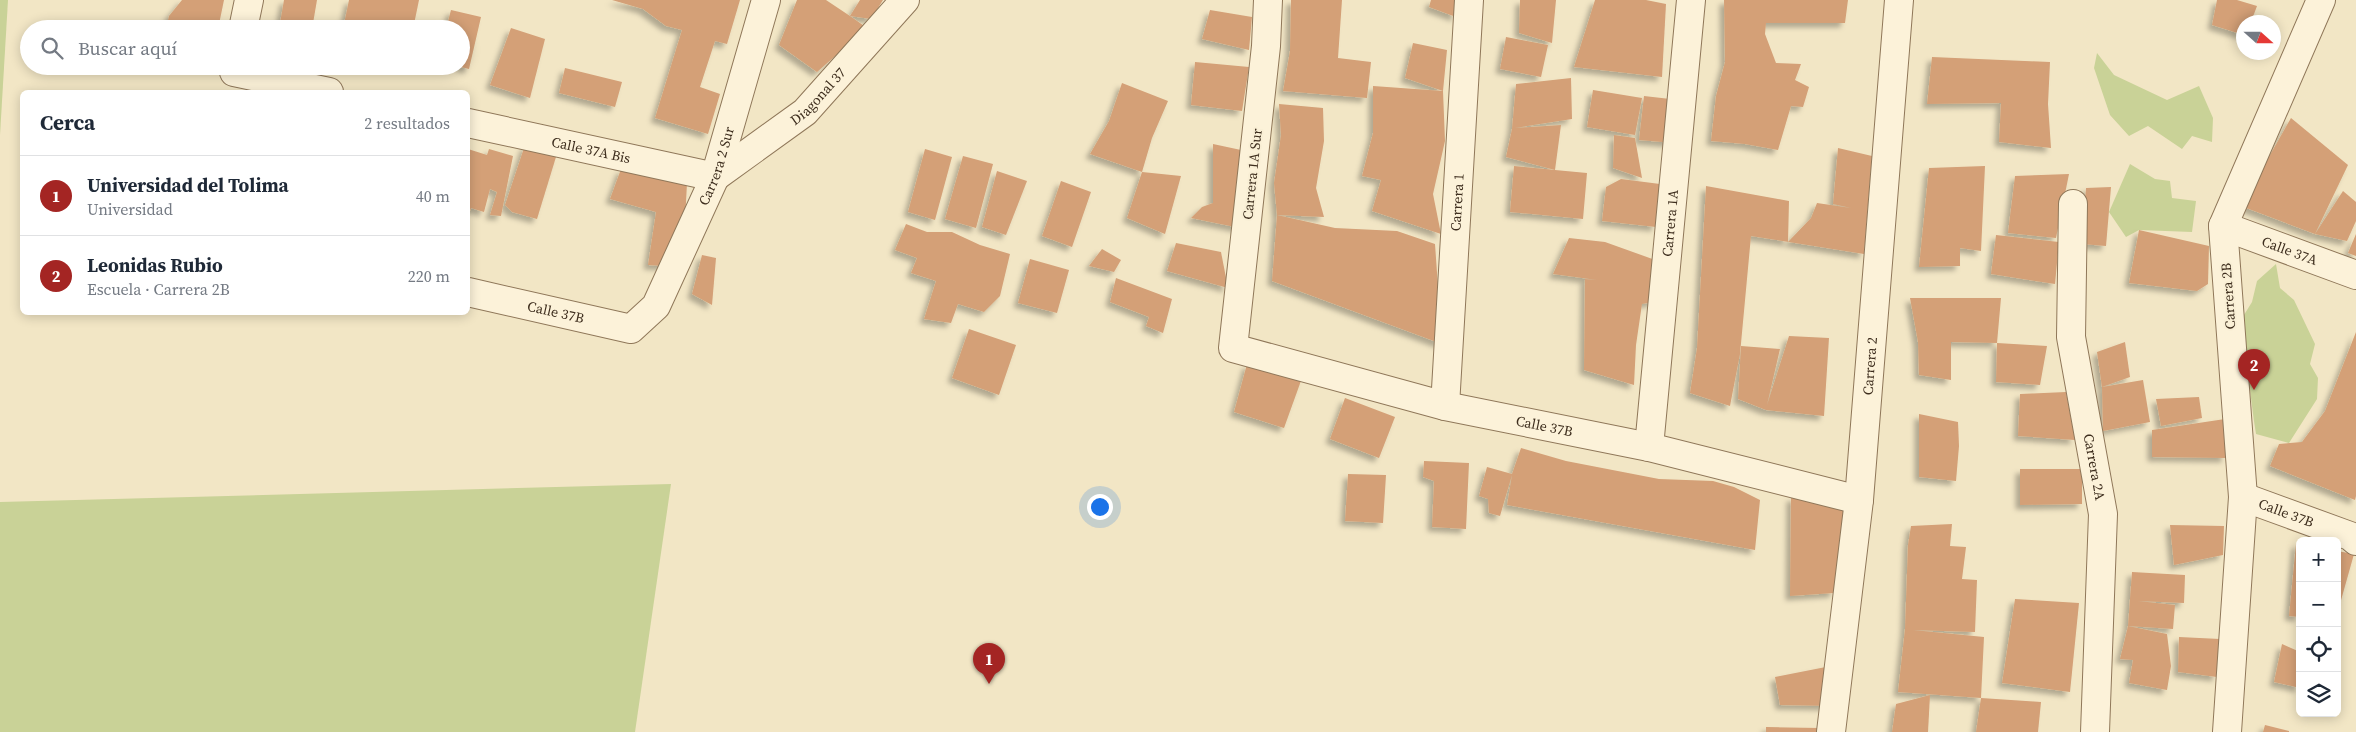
<!DOCTYPE html>
<html lang="es">
<head>
<meta charset="utf-8">
<style>
	:root { --surface:#fff; --page:#f6f6f7; --text:#1f2937; --muted:#747a83; --line:#e0e1e3; --accent:#a42523 }
	body { margin:0; font-family:"Source Serif 4",serif; background:var(--page); color:var(--text) }
	.controls { position:absolute; right:15px; bottom:15px; display:grid; overflow:hidden; border-radius:8px; box-shadow:0 2px 12px #0003 }
	.controls button { width:45px; height:45px; display:grid; place-items:center; padding:0; border:0; border-bottom:1px solid var(--line); background:var(--surface); color:var(--text); font:25px sans-serif }
	.compass { position:absolute; left:2236px; top:15px; width:45px; height:45px; border-radius:50%; background:var(--surface); box-shadow:0 2px 12px #0003; rotate:111deg }
	.you { position:absolute; left:1099px; top:506px; width:18px; height:18px; margin:-12px; border:4px solid #fff; border-radius:50%; background:#1a73e8; box-shadow:0 0 0 8px #1a73e833 }
	.badge { display:grid; place-items:center; width:32px; height:32px; border-radius:50%; background:var(--accent); color:#fff; font-size:16px; font-weight:700 }
	.pin { position:absolute; translate:-50% -41px; filter:drop-shadow(0 1px 2px #0008) }
	.pin::after { content:''; position:absolute; top:26px; width:18px; height:15px; background:inherit; clip-path:polygon(0 0,100% 0,50% 100%) }
	.list { margin:0; padding:0; list-style:none }
	h2 { display:flex; justify-content:space-between; align-items:center; height:65px; margin:0; padding:0 20px; font-size:21px }
	h2 small { font-size:16px; font-weight:400; color:var(--muted) }
	.list li { display:grid; grid-template-columns:32px 1fr auto; gap:15px; align-items:center; box-sizing:border-box; height:80px; padding:0 20px; border-top:1px solid var(--line) }
	.list b { display:block; font-size:19px; white-space:nowrap }
	.list p { margin:0; font-size:16px; white-space:nowrap; color:var(--muted) }
	.list em { font-size:16px; font-style:normal; color:var(--muted) }
	.icon { flex:none; width:28px; height:28px; fill:none; stroke:currentColor; stroke-width:2; stroke-linecap:round; stroke-linejoin:round }
	.map { position:relative; flex:none; width:2356px; height:732px; overflow:hidden }
	.search { position:absolute; background:var(--surface); box-shadow:0 2px 12px #0003; left:20px; top:20px; width:450px; height:55px; display:flex; align-items:center; gap:12px; box-sizing:border-box; padding:0 18px; border-radius:28px; color:var(--muted); font-size:19px }
	.panel { position:absolute; background:var(--surface); box-shadow:0 2px 12px #0003; left:20px; top:90px; width:450px; height:225px; border-radius:8px }
	.map>svg:first-child { display:block }
	.green { fill:#c9d297 }
	.building { fill:#d4a077; filter:url(#shadow) }
	.lines { fill:none; stroke-linecap:round; stroke-linejoin:round }
	.street-casing { stroke:#8f7759; stroke-width:30 }
	.street { stroke:#fcf2d9; stroke-width:28 }
	.labels { text-anchor:middle; stroke-width:4; stroke-linejoin:round; paint-order:stroke }
	.street-label { font-size:14px; fill:#3e2e1e; stroke:#f9efd5 }
</style>
</head>
<body>
<div class="map">
<svg width="2356" height="732" viewBox="0 0 2356 732">
	<defs>
		<filter id="shadow"><feDropShadow dx="-4.5" dy="4.5" stdDeviation="2.5" flood-color="#0004"/></filter>
	</defs>
	<rect width="100%" height="100%" fill="#f2e6c5"/>
	<g class="green">
		<path d="M0,0H8L0,135Z"/>
		<path d="M2097,53L2114,75L2167,100L2199,86L2213,118L2212,142L2192,136L2182,149L2148,126L2129,136L2110,115L2094,68Z"/>
		<path d="M2130,164L2155,179L2170,181L2172,198L2196,201L2192,232L2139,230L2126,237L2109,212Z"/>
		<path d="M2276,264L2280,288L2294,300L2315,344L2310,364L2318,378L2317,399L2289,443L2256,434C2250,397 2248,360 2239,323L2252,302L2257,281Z"/>
		<path d="M671,484L635,732H0V502Z"/>
	</g>
	<g class="building">
		<path d="M182,0H224L218,29H166L169,16Z"/>
		<path d="M284,0H317L312,29H279Z"/>
		<path d="M349,0H419L413,29H343Z"/>
		<path d="M612,0H740L727,44L715,41L700,87L720,94L708,134L655,118L682,30L666,26L643,9Z"/>
		<path d="M797,0H826L850,16L860,0H883L871,19L850,16L867,28L817,72L779,45Z"/>
		<path d="M1291,0H1342L1338,58L1371,62L1367,98L1283,91L1290,51Z"/>
		<path d="M1431,0H1457L1456,17L1429,7Z"/>
		<path d="M1520,0H1556L1552,43L1519,33Z"/>
		<path d="M1595,0H1646L1666,4L1662,77L1574,67Z"/>
		<path d="M1724,0H1848L1845,23H1766L1765,34L1776,63L1801,64L1795,80L1809,87L1803,107L1791,106L1778,150L1745,144L1711,141L1716,96L1725,62Z"/>
		<path d="M2217,0H2237L2257,6L2251,22H2244V35L2212,25Z"/>
		<path d="M451,10L481,17L469,69L461,67V29H446Z"/>
		<path d="M1210,10L1252,17L1249,50L1202,39Z"/>
		<path d="M511,28L545,39L530,98L490,85Z"/>
		<path d="M1506,37L1548,45L1541,77L1500,69Z"/>
		<path d="M1413,43L1447,50L1443,91L1445,141L1433,194L1441,234L1372,211L1381,180L1362,176L1373,133V86L1443,91L1405,78Z"/>
		<path d="M1932,57L2050,62L2048,104L2051,148L1999,142L2001,103L1927,104Z"/>
		<path d="M1195,62L1249,67L1242,111L1191,105Z"/>
		<path d="M565,68L622,82L615,107L559,93Z"/>
		<path d="M1571,78L1572,119L1515,128L1561,125L1555,170L1587,173L1583,219L1510,212L1514,166L1555,170L1506,157L1512,129L1516,84Z"/>
		<path d="M1122,83L1168,101L1152,138L1142,172L1181,176L1165,234L1127,218L1142,172L1090,154L1109,121Z"/>
		<path d="M1593,90L1642,98L1635,135L1587,127Z"/>
		<path d="M1644,96L1679,100L1674,143L1639,140Z"/>
		<path d="M1279,104L1323,108L1324,141L1316,188L1324,217L1277,215L1274,183L1281,135Z"/>
		<path d="M2291,118L2348,165L2315,234L2241,206Z"/>
		<path d="M1614,135L1635,138L1642,178L1613,168Z"/>
		<path d="M1213,144L1241,150L1240,228L1191,218L1202,207L1213,203Z"/>
		<path d="M525,145L556,157L537,219L512,212L505,205Z"/>
		<path d="M1838,148L1872,156L1864,254L1751,236L1740,354L1730,406L1690,393L1697,348L1706,186L1789,201L1788,242L1811,218L1817,203L1851,208L1833,204Z"/>
		<path d="M468,149L487,155L489,149L513,156L501,216L490,215L497,192L490,189L484,212L471,208L468,216Z"/>
		<path d="M925,149L952,157L935,220L908,212Z"/>
		<path d="M963,156L993,164L976,228L945,219Z"/>
		<path d="M1985,166L1981,251L1960,248V266L1919,267L1929,168Z"/>
		<path d="M621,169L687,183L685,221L665,266L648,265L656,212L610,199Z"/>
		<path d="M997,171L1027,181L1006,235L982,227Z"/>
		<path d="M2069,174L2056,238L2008,233L2015,176Z"/>
		<path d="M1621,179L1660,184L1656,227L1602,221L1606,187Z"/>
		<path d="M1061,181L1091,192L1072,247L1042,236Z"/>
		<path d="M2111,187L2106,246L2082,244L2086,188Z"/>
		<path d="M2343,191L2356,202V221L2347,241L2315,234Z"/>
		<path d="M1277,215L1335,228L1397,231L1435,244L1442,344L1272,281Z"/>
		<path d="M906,224L927,232H952L980,245L1010,254L1000,296L984,312L958,304L951,323L924,319L936,281L911,273L917,258L895,250Z"/>
		<path d="M2139,230L2209,246L2208,284L2197,291L2129,283Z"/>
		<path d="M2356,234V256L2348,253Z"/>
		<path d="M1996,235L2059,242L2055,284L1991,274Z"/>
		<path d="M1569,238L1605,242L1658,261L1659,301L1642,304L1636,345L1634,385L1584,370L1585,279L1597,280L1553,274Z"/>
		<path d="M1176,243L1221,252L1228,288L1167,271Z"/>
		<path d="M1102,249L1121,260L1114,272L1089,266Z"/>
		<path d="M702,255L716,258L712,305L692,294Z"/>
		<path d="M1030,259L1069,270L1057,313L1018,303Z"/>
		<path d="M1116,278L1172,299L1163,333L1146,326L1149,317L1110,302Z"/>
		<path d="M1910,298H2001L1997,343L2047,346L2040,385L1996,382L1997,343L1951,342V380L1919,375L1918,342Z"/>
		<path d="M969,329L1016,345L999,395L952,378Z"/>
		<path d="M2356,332V496L2355,500L2270,466L2279,444L2302,442L2325,411Z"/>
		<path d="M1789,336L1829,338L1824,416L1766,410L1738,399L1741,346L1780,349L1767,405Z"/>
		<path d="M2125,342L2130,377L2102,387L2097,352Z"/>
		<path d="M1247,364L1302,378L1284,428L1234,412Z"/>
		<path d="M2143,380L2150,422L2103,431L2102,387Z"/>
		<path d="M2066,392L2075,440L2018,436L2020,394Z"/>
		<path d="M2199,397L2202,418L2161,426L2156,399Z"/>
		<path d="M1345,398L1395,417L1379,458L1330,439Z"/>
		<path d="M1919,414L1958,422L1959,446L1956,481L1919,477Z"/>
		<path d="M2225,419L2226,458L2152,457V430Z"/>
		<path d="M1521,448L1566,461L1659,479L1713,481L1734,487L1760,500L1755,550L1507,505L1512,475L1500,516L1489,513L1488,499L1479,496L1487,467L1512,474Z"/>
		<path d="M1424,461L1469,463L1466,529L1432,527L1434,481L1423,477Z"/>
		<path d="M2020,469H2082V504L2020,505Z"/>
		<path d="M1348,474L1386,475L1383,523L1345,521Z"/>
		<path d="M1791,497L1850,499L1834,593L1790,596Z"/>
		<path d="M1952,524L1950,546L1966,547L1962,579L1977,580L1975,632L1913,630L1984,637L1981,698L1898,692L1905,629L1908,545L1911,526Z"/>
		<path d="M2170,525L2224,526L2223,555L2174,565Z"/>
		<path d="M2296,544H2300V617L2289,616Z"/>
		<path d="M2337,551L2354,554L2338,611H2337Z"/>
		<path d="M2132,572L2185,575L2184,603L2138,601L2175,605L2173,629L2128,626Z"/>
		<path d="M2015,599L2079,603L2070,692L2002,683Z"/>
		<path d="M2128,626L2167,634L2171,666L2167,690L2129,683L2133,660L2120,659Z"/>
		<path d="M2179,637L2220,639L2217,677L2178,672Z"/>
		<path d="M2282,644L2300,652V688L2274,682Z"/>
		<path d="M1836,665L1834,706L1780,705L1775,677Z"/>
		<path d="M1930,695L1928,732H1892L1896,704Z"/>
		<path d="M1981,698L2041,702L2038,732H1976Z"/>
		<path d="M2265,725L2289,731V732H2263Z"/>
		<path d="M1766,727L1820,728V732H1766Z"/>
	</g>
	<g class="lines">
		<defs>
			<g id="street">
				<path id="s1" d="M1268,0L1266,46L1233,348L1445,406L1649,447L1859,500"/>
				<path d="M243,29L249,0"/>
				<path d="M234,72L329,92"/>
				<path id="s2" d="M468,123L715,177L805,112L905,0"/>
				<path id="s3" d="M2073,204L2071,337L2103,514L2095,732"/>
				<path id="s4" d="M2223,226L2356,275"/>
				<path id="s5" d="M468,292L631,329L656,306L715,177L766,0"/>
				<path id="s6" d="M1445,406L1469,0"/>
				<path id="s7" d="M1649,447L1691,0"/>
				<path id="s8" d="M2243,497L2350,536L2356,541"/>
				<path id="s9" d="M1831,732L1859,500L1899,0"/>
				<path d="M2227,732L2243,497L2223,226L2321,0"/>
			</g>
		</defs>
		<use href="#street" class="street-casing"/>
		<use href="#street" class="street"/>
	</g>
	<g class="labels">
		<g class="street-label">
			<text dy="5" stroke="none"><textPath href="#s2" startOffset="384">Diagonal 37</textPath></text>
			<text dy="5" stroke="none"><textPath href="#s2" startOffset="126">Calle 37A Bis</textPath></text>
			<text dy="5" stroke="none"><textPath href="#s5" startOffset="354">Carrera 2 Sur</textPath></text>
			<text transform="translate(1252 174) rotate(-84)" y="5">Carrera 1A Sur</text>
			<text dy="5" stroke="none"><textPath href="#s6" startOffset="204">Carrera 1</textPath></text>
			<text dy="5" stroke="none"><textPath href="#s7" startOffset="225">Carrera 1A</textPath></text>
			<text dy="5" stroke="none"><textPath href="#s4" startOffset="71">Calle 37A</textPath></text>
			<text transform="translate(2228 296) rotate(-94)" y="5">Carrera 2B</text>
			<text dy="5" stroke="none"><textPath href="#s5" startOffset="90">Calle 37B</textPath></text>
			<text dy="5" stroke="none"><textPath href="#s9" startOffset="368">Carrera 2</textPath></text>
			<text dy="5" stroke="none"><textPath href="#s1" startOffset="671">Calle 37B</textPath></text>
			<text dy="5" stroke="none"><textPath href="#s3" startOffset="265">Carrera 2A</textPath></text>
			<text dy="5" stroke="none"><textPath href="#s8" startOffset="46">Calle 37B</textPath></text>
		</g>
	</g>
</svg>
<div class="controls">
<button>+</button>
<button>−</button>
<button><svg class="icon" aria-label="locate" viewBox="0 0 24 24"><circle cx="12" cy="12" r="6"/><path d="M12 2v4M12 18v4M2 12h4M18 12h4"/></svg></button>
<button><svg class="icon" aria-label="layers" viewBox="0 0 24 24"><path d="M12 4l9 5-9 5-9-5zM3 14l9 5 9-5"/></svg></button>
</div>
<svg class="compass" viewBox="-18 -18 36 36"><path d="M0-13l5 13h-10z" fill="#e53935"/><path d="M0 13l5-13h-10z" fill="#747a83"/></svg>
<div class="you"></div>
<div class="pin badge" style="left:989px;top:684px">1</div>
<div class="pin badge" style="left:2254px;top:390px">2</div>
<div class="search"><svg class="icon" aria-label="search" viewBox="0 0 24 24"><circle cx="10" cy="10" r="6"/><path d="M15 15l6 6"/></svg>Buscar aquí</div>
<section class="panel">
<h2>Cerca<small>2 resultados</small></h2>
<ul class="list">
<li><span class="badge">1</span><div><b>Universidad del Tolima</b><p>Universidad</p></div><em>40 m</em></li>
<li><span class="badge">2</span><div><b>Leonidas Rubio</b><p>Escuela · Carrera 2B</p></div><em>220 m</em></li>
</ul>
</section>
</div>
</body>
</html>
